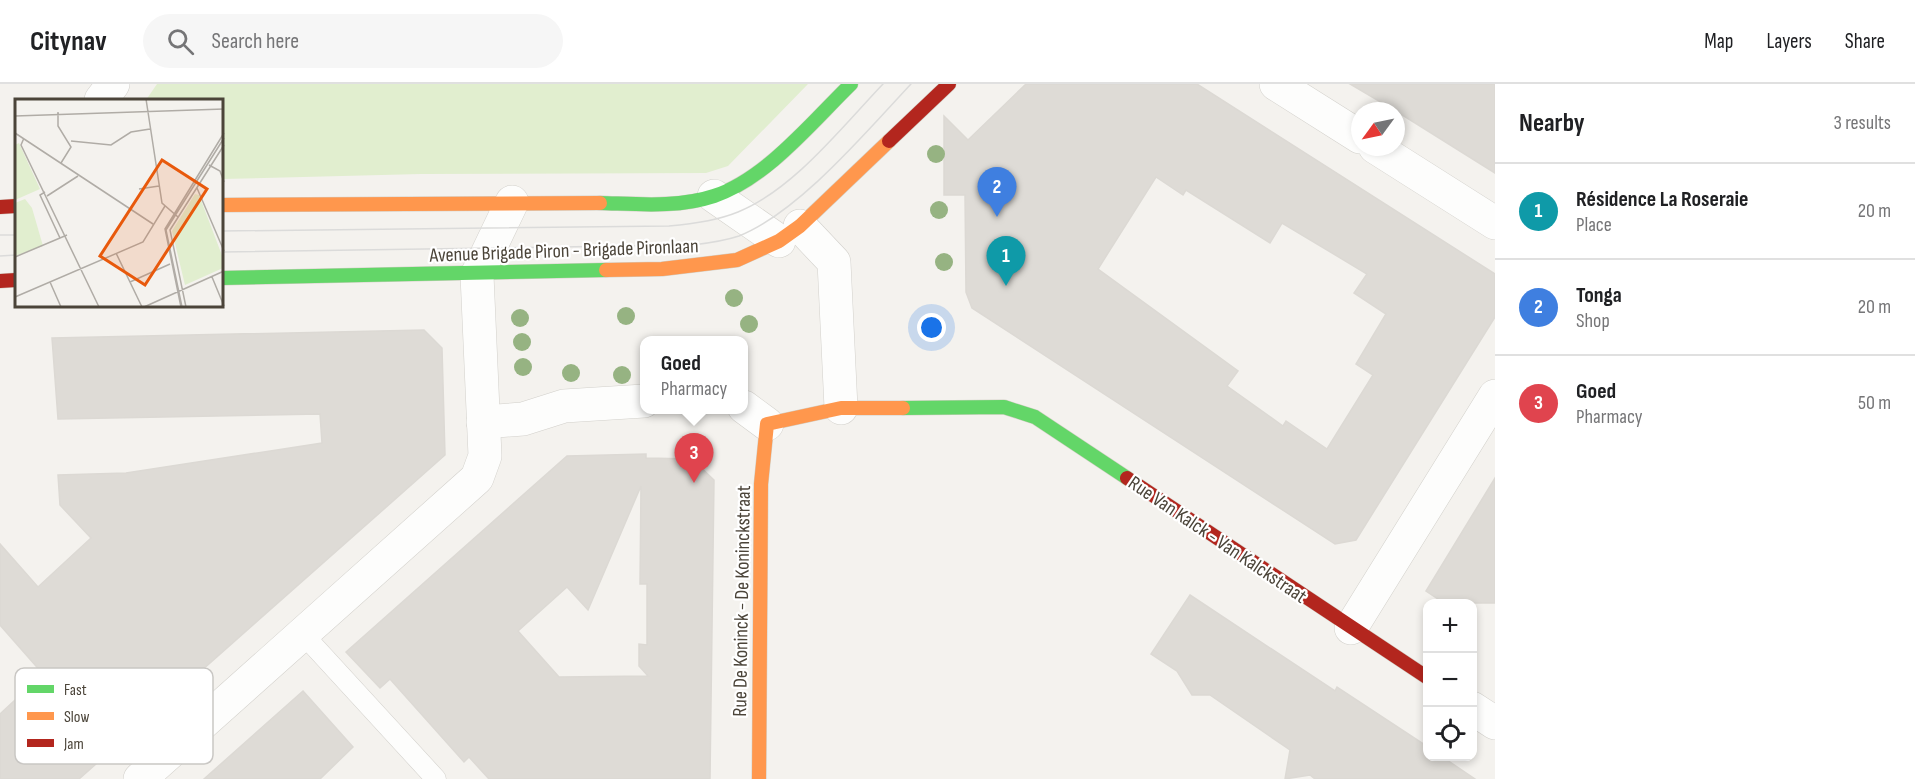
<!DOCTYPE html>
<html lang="en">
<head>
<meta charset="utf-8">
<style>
	:root { --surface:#fff; --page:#f6f6f6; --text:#202124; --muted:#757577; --line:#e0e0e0; --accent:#868178 }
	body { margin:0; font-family:"Sofia Sans Condensed",sans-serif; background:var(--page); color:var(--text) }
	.controls { position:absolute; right:18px; bottom:18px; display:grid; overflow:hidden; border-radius:12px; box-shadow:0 3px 9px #0003 }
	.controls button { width:54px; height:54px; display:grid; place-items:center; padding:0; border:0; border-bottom:2px solid var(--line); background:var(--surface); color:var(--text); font:30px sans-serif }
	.compass { position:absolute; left:1351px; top:18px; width:54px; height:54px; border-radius:50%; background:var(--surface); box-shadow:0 3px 9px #0003; rotate:237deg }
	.you { position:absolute; left:932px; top:244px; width:21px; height:21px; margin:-15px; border:4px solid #fff; border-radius:50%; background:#1a73e8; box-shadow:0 0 0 9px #1a73e833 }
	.badge { display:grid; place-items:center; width:39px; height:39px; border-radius:50%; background:var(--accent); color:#fff; font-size:20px; font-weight:700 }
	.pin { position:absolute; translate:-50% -50px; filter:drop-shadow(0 2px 3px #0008) }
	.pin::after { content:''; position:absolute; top:32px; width:21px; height:18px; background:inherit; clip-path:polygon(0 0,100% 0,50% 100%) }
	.popup { position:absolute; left:640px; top:252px; width:108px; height:78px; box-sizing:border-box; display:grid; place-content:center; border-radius:12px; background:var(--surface); filter:drop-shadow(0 2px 4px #0005); font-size:20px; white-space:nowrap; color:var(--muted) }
	.popup b { font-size:22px; color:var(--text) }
	.popup::after { content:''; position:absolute; left:50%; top:100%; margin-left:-12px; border:12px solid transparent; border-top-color:var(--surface) }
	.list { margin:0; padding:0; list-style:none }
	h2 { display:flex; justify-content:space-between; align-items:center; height:78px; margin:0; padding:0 24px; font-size:26px }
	h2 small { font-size:20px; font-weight:400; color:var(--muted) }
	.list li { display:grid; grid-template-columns:39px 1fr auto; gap:18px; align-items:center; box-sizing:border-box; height:96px; padding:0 24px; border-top:2px solid var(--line) }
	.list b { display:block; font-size:22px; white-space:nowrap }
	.list p { margin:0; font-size:20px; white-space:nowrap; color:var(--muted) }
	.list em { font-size:20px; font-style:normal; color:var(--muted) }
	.icon { flex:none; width:33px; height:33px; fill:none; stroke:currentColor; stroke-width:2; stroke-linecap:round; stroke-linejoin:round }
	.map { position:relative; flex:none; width:1495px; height:695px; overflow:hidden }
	header { display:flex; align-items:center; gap:36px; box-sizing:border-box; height:84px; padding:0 30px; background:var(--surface); border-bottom:2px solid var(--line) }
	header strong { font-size:28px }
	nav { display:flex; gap:33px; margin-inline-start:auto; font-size:21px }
	.search { width:420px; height:54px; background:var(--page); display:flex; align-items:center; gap:15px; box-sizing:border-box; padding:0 21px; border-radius:33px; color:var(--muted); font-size:22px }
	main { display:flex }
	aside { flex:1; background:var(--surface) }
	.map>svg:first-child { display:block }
	.park { fill:#e1eecf }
	.building { fill:#dedbd6; stroke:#dcd9d4; stroke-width:1.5; fill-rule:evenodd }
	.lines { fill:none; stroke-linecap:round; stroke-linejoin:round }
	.lane-casing { stroke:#d2d0cb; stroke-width:21 }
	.street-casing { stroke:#d2d0cb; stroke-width:34 }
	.fast-casing { stroke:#d3cfc5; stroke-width:15 }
	.slow-casing { stroke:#d3cfc5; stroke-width:15 }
	.jam-casing { stroke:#d3cfc5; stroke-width:15 }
	.lane { stroke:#fdfdfc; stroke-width:20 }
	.street { stroke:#fdfdfc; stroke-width:33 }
	.fast { stroke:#63d668; stroke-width:14 }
	.slow { stroke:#ff974d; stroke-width:14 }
	.jam { stroke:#b3261e; stroke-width:14 }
	.tram { stroke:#dbdbda; stroke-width:1.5 }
	.tree { fill:#96b382 }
	.labels { text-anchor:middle; stroke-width:4.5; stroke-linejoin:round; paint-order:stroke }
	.street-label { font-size:20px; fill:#4b4439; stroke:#fff }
	.inset-road { fill:none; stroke:#b0aca6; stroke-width:1.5 }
	.view { fill:#e8590c; fill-opacity:0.15; stroke:#e8590c; stroke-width:3 }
	.inset-edge { fill:none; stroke:#4b4439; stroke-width:3 }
	.key { fill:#fff; stroke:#c9c7c4; stroke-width:1.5 }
	.key-label { font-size:16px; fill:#4b4439 }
</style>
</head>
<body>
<header>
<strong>Citynav</strong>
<div class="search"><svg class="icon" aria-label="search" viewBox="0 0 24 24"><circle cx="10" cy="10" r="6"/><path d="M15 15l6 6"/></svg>Search here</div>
<nav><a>Map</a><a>Layers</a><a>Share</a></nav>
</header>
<main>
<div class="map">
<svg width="1495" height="695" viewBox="0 0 1495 695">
	<rect width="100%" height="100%" fill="#f4f2ee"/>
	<path class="park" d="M157,0H808L728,82L706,89L421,90L222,95V16H146Z"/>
	<g class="building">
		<path d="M1026,0H1197L1495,190V233L1356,456L1335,460L972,224L966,208L965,111H944V32L968,56ZM1156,93L1183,111L1186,106L1270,159L1282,139L1367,190L1354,209L1386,230L1356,280L1373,291L1327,365L1286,337L1283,342L1227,302L1238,287L1098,185Z"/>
		<path d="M1350,0H1495V89L1396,27Z"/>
		<path d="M424,246L442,264L445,371L79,695H0V630L43,590L0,541V460L38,503L91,454L60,421L58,391L126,389L322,359L320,330L58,335L52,254Z"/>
		<path d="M646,370V374L692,375L714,396L710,695H489L469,673L464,678L390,595L380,604L346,568L567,372ZM641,402L640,500H647V561L639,560V582L648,592L559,593L518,547L567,503L588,526Z"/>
		<path d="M1495,394V519H1444L1426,507Z"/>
		<path d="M1190,511L1335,607L1337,603L1428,663V672H1441L1475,695H1315L1310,691L1285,695L1290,666L1210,611H1192L1177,587L1151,570Z"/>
		<path d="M303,607L353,663L320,695H204Z"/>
	</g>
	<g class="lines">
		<defs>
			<path id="lane" d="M302,549L436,695"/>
			<g id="street">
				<path d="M1276,0L1360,53"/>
				<path d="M101,16L113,0"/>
				<path d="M1375,63L1495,139"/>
				<path d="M714,112L779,157"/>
				<path d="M800,142L834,178L841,324"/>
				<path d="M744,323L767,340"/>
				<path d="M483,338L523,335L564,322L644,317"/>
				<path d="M1351,544L1495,312"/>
				<path d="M1472,624L1495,639"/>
				<path d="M140,695L477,394L485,372L477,191L512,118"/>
			</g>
			<g id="fast">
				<path d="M600,119C637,120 678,124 714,112C766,95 812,38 851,0"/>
				<path d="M222,194L606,186"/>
				<path d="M903,324L1004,323L1035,333L1127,394"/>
			</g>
			<g id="slow">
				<path d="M222,121L600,119"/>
				<path d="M606,186L662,185L737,176L779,157L800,142L889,57"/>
				<path d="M759,695L761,400L767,340L841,324H903"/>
			</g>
			<g id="jam">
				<path d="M889,57L949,0"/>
				<path d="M0,123L16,122"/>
				<path d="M0,197L16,196"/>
				<path d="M1127,394L1428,594"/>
			</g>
		</defs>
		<use href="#lane" class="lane-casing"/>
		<use href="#street" class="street-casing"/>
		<use href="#fast" class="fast-casing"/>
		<use href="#slow" class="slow-casing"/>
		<use href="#jam" class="jam-casing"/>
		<use href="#lane" class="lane"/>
		<use href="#street" class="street"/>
		<use href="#fast" class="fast"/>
		<use href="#slow" class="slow"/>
		<use href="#jam" class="jam"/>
		<g class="tram">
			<path d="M222,147L669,142C693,140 716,137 738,128C793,106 842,43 883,0"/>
			<path d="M0,151H16"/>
			<path d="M222,168L693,161C709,159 724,157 739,152C799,128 866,48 911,0"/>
			<path d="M0,172L16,171"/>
		</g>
	</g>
	<g class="tree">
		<circle cx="936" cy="70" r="9"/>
		<circle cx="939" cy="126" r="9"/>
		<circle cx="944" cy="178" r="9"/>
		<circle cx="734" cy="214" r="9"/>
		<circle cx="626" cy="232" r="9"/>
		<circle cx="520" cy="234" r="9"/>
		<circle cx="749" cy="240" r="9"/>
		<circle cx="522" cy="258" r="9"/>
		<circle cx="523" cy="283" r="9"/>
		<circle cx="571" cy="289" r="9"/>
		<circle cx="622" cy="291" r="9"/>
	</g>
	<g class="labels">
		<g class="street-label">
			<text transform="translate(564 166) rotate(-2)" y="7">Avenue Brigade Piron - Brigade Pironlaan</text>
			<text transform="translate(1218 455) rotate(34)" y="7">Rue Van Kalck - Van Kalckstraat</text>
			<text transform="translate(741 517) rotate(-89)" y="7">Rue De Koninck - De Koninckstraat</text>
		</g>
	</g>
	<g transform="translate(15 15)">
		<rect width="208" height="208" fill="#f4f2ee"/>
		<path d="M4,44L25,90L0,101V46ZM180,95L184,96L208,159V169L170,186L157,132ZM10,100L17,109L28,147L0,157V104Z" fill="#e1eecf"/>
		<path class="inset-road" d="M131,0L147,104L163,118M43,13V27L56,48L46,64M0,17L209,10M0,34L138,125M9,39L6,46L84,208M56,42L96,46L116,33L135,30M194,66L205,72L209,83M182,89L209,152M124,90L144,87M30,93L25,96L45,139L52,136M32,97L63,77M101,154L127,208M0,158L45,139M197,178L209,207M35,183L46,208M115,183L155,165M0,198L128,143L150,107M129,208L209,172M166,208L150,130L209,34M167,208L151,131L209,39M171,208L155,131L209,46"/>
		<path class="view" d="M147,61L192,90L130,186L85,157Z"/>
		<rect width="208" height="208" class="inset-edge"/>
	</g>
	<rect x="15" y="584" width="198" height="96" rx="9" class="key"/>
	<rect x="27" y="601" width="27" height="8" fill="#63d668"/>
	<rect x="27" y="628" width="27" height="8" fill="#ff974d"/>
	<rect x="27" y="655" width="27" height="8" fill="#b3261e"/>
	<g class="key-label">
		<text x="64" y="611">Fast</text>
		<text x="64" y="638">Slow</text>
		<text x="64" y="665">Jam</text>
	</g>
</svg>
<div class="controls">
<button>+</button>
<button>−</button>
<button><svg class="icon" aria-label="locate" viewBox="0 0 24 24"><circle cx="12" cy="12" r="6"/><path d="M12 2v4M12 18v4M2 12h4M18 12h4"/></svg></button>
</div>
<svg class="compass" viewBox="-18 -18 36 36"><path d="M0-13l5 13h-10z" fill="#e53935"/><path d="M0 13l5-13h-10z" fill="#757577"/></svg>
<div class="you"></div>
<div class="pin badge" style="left:1006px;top:202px;background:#0f9aa8">1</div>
<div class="pin badge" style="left:997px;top:133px;background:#3f7fe0">2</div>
<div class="pin badge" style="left:694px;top:399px;background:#e0444e">3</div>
<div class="popup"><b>Goed</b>Pharmacy</div>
</div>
<aside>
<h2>Nearby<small>3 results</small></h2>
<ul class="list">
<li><span class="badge" style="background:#0f9aa8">1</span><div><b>Résidence La Roseraie</b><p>Place</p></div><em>20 m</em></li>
<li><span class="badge" style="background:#3f7fe0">2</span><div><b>Tonga</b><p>Shop</p></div><em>20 m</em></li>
<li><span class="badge" style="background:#e0444e">3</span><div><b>Goed</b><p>Pharmacy</p></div><em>50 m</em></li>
</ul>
</aside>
</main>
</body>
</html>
